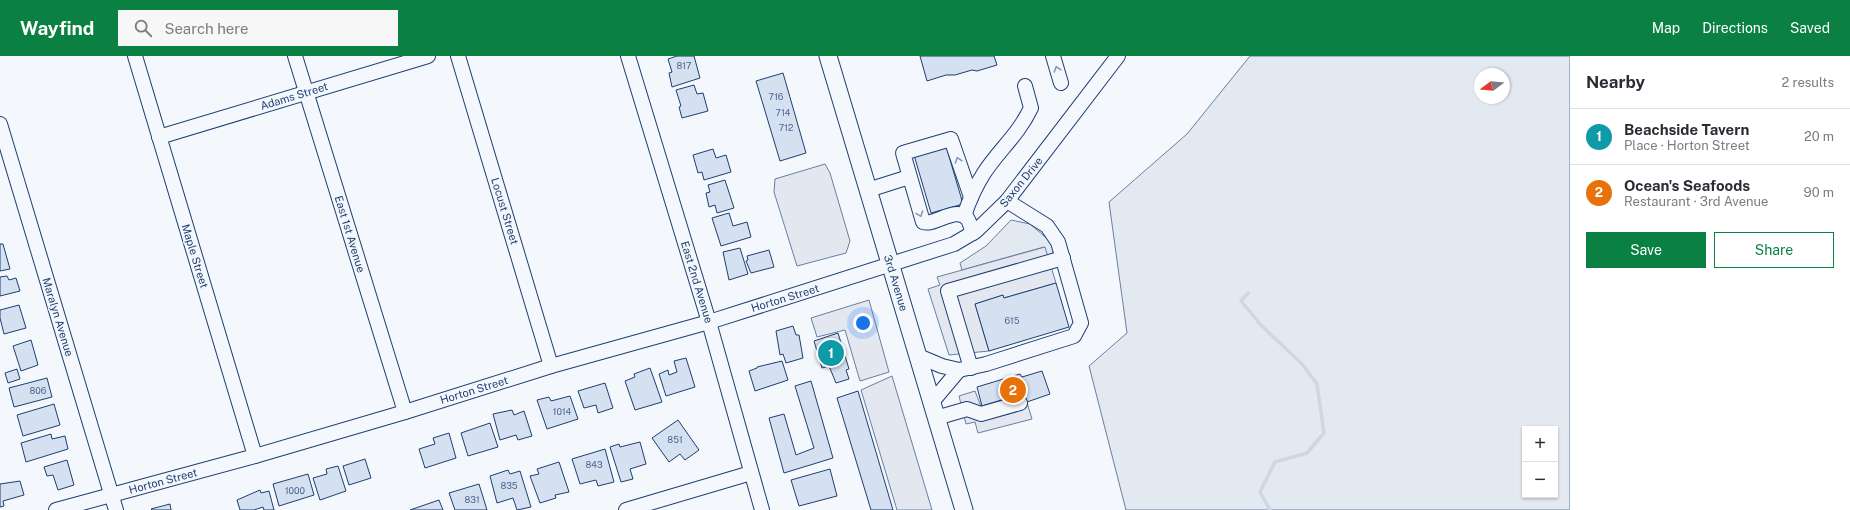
<!DOCTYPE html>
<html lang="en">
<head>
<meta charset="utf-8">
<style>
	:root { --surface:#fff; --page:#f7f7f7; --text:#2b2b33; --muted:#7c7c81; --line:#e1e1e2; --accent:#0b8043 }
	body { margin:0; font-family:"Public Sans",sans-serif; background:var(--page); color:var(--text) }
	.controls { position:absolute; right:12px; bottom:12px; display:grid; overflow:hidden; border-radius:0px; box-shadow:0 1px 3px #0004 }
	.controls button { width:36px; height:36px; display:grid; place-items:center; padding:0; border:0; border-bottom:1px solid var(--line); background:var(--surface); color:var(--text); font:20px sans-serif }
	.compass { position:absolute; left:1474px; top:12px; width:36px; height:36px; border-radius:50%; background:var(--surface); box-shadow:0 1px 3px #0004; rotate:254deg }
	.you { position:absolute; left:863px; top:267px; width:14px; height:14px; margin:-10px; border:3px solid #fff; border-radius:50%; background:#1a73e8; box-shadow:0 0 0 6px #1a73e833 }
	.badge { display:grid; place-items:center; width:26px; height:26px; border-radius:50%; background:var(--accent); color:#fff; font-size:13px; font-weight:700 }
	.pin { position:absolute; translate:-50% -50%; border:2px solid #fff; box-shadow:0 1px 4px #0006 }
	.list { margin:0; padding:0; list-style:none }
	h2 { display:flex; justify-content:space-between; align-items:center; height:52px; margin:0; padding:0 16px; font-size:17px }
	h2 small { font-size:13px; font-weight:400; color:var(--muted) }
	.list li { display:grid; grid-template-columns:26px 1fr auto; gap:12px; align-items:center; box-sizing:border-box; height:56px; padding:0 16px; border-top:1px solid var(--line) }
	.list b { display:block; font-size:15px; white-space:nowrap }
	.list p { margin:0; font-size:13px; white-space:nowrap; color:var(--muted) }
	.list em { font-size:13px; font-style:normal; color:var(--muted) }
	.actions { display:flex; gap:8px; padding:12px 16px }
	.actions a { flex:1; padding:9px 0; border:1px solid var(--accent); border-radius:0px; text-align:center; font-size:14px; color:var(--accent) }
	.actions .main { background:var(--accent); color:#fff }
	.icon { flex:none; width:22px; height:22px; fill:none; stroke:currentColor; stroke-width:2; stroke-linecap:round; stroke-linejoin:round }
	.map { position:relative; flex:none; width:1570px; height:454px; overflow:hidden }
	header { display:flex; align-items:center; gap:24px; box-sizing:border-box; height:56px; padding:0 20px; background:var(--accent); color:#fff }
	header strong { font-size:19px }
	nav { display:flex; gap:22px; margin-inline-start:auto; font-size:14px }
	.search { width:280px; height:36px; background:var(--page); display:flex; align-items:center; gap:10px; box-sizing:border-box; padding:0 14px; border-radius:0px; color:var(--muted); font-size:15px }
	main { display:flex }
	aside { flex:1; background:var(--surface) }
	.map>svg:first-child { display:block }
	.green { fill:#e3e9f0; stroke:#687fa3; fill-rule:evenodd }
	.parking { fill:#e3e8f0; stroke:#687fa3 }
	.lines { fill:none; stroke-linecap:round; stroke-linejoin:round }
	.stream { stroke:#cfd7e4; stroke-width:3.5 }
	.building { fill:#d5e0f0; stroke:#1d3f73 }
	.minor-casing { stroke:#1d3f73; stroke-width:16 }
	.major-casing { stroke:#1d3f73; stroke-width:19 }
	.minor { stroke:#f4f7fb; stroke-width:14 }
	.major { stroke:#f4f7fb; stroke-width:17 }
	.oneway { stroke:#889bb7 }
	.labels { text-anchor:middle; stroke-width:3; stroke-linejoin:round; paint-order:stroke }
	.number-label { font-size:9px; fill:#4b6792 }
	.street-label { font-size:11px; fill:#1d3f73; stroke:#f4f7fb }
</style>
</head>
<body>
<header>
<strong>Wayfind</strong>
<div class="search"><svg class="icon" aria-label="search" viewBox="0 0 24 24"><circle cx="10" cy="10" r="6"/><path d="M15 15l6 6"/></svg>Search here</div>
<nav><a>Map</a><a>Directions</a><a>Saved</a></nav>
</header>
<main>
<div class="map">
<svg width="1570" height="454" viewBox="0 0 1570 454">
	<rect width="100%" height="100%" fill="#f4f7fb"/>
	<g class="green">
		<path d="M1250,0H1570V454H1126L1089,310L1127,277L1109,146L1187,78ZM1480,18H1504V42H1480ZM1525,373H1555V439H1525Z"/>
		<path d="M1011,164L1030,168L1050,185L1054,194L1051,200L1048,201L1044,191L962,214L960,207L986,190Z"/>
	</g>
	<g class="parking">
		<path d="M825,108L830,117L850,185L846,197L797,210L774,136L775,123Z"/>
		<path d="M1045,191L1056,227L1004,242L1003,239L975,248L989,295L949,299L928,233L940,229L937,221Z"/>
		<path d="M869,244L889,316L860,325L845,274L817,281L811,262Z"/>
		<path d="M892,320L932,454H897L861,334Z"/>
		<path d="M975,335L982,353L1025,340L1032,363L978,377L975,366L966,368L959,340Z"/>
	</g>
	<g class="lines">
		<path class="stream" d="M1248,237L1241,245L1261,269L1303,309L1317,328L1324,377L1307,397L1275,406L1260,436L1270,454"/>
	</g>
	<g class="building">
		<path d="M677,0H694L700,22L672,31L669,17L672,16L668,3Z"/>
		<path d="M920,0H994L997,9L977,15L972,14L955,19H946L927,25Z"/>
		<path d="M783,17L806,97L780,105L756,25Z"/>
		<path d="M694,29L697,38L703,37L708,55L682,62L679,51L681,50L676,34Z"/>
		<path d="M946,90L963,148L931,157L914,99Z"/>
		<path d="M713,93L716,102L726,99L731,116L704,124L702,116L698,117L693,99Z"/>
		<path d="M725,124L734,152L717,157L715,149L709,151L706,137L710,136L708,129Z"/>
		<path d="M729,157L733,170L747,166L751,181L721,190L712,162Z"/>
		<path d="M0,188H3L10,213L0,215Z"/>
		<path d="M740,192L748,218L729,224L723,196Z"/>
		<path d="M769,194L774,211L751,217L746,205L748,204L747,200Z"/>
		<path d="M7,220L9,224L16,222L20,235L0,240V221Z"/>
		<path d="M1056,227L1069,271L989,295L975,248L1003,239L1004,242Z"/>
		<path d="M19,249L26,272L4,278L0,262V254Z"/>
		<path d="M793,270L796,279H799L803,302L786,307L783,298L780,299L776,275Z"/>
		<path d="M838,277L849,313L846,314L849,323L836,327L829,310L822,312L814,285Z"/>
		<path d="M31,284L38,309L21,315L13,290Z"/>
		<path d="M686,302L695,331L666,340L659,318L668,314L669,319L677,316L674,305Z"/>
		<path d="M782,305L788,324L755,335L749,315L757,312V311Z"/>
		<path d="M650,312L662,346L635,354L625,325L635,321L634,318Z"/>
		<path d="M17,313L20,323L8,327L5,317Z"/>
		<path d="M1042,315L1050,338L1027,346L1024,337L982,350L977,331L1020,318L1022,321Z"/>
		<path d="M47,322L52,341L14,351L9,332Z"/>
		<path d="M811,325L833,402L784,417L769,362L784,358L796,399L814,392L795,330Z"/>
		<path d="M605,327L613,352L598,357L596,349L584,352L578,335Z"/>
		<path d="M858,335L893,454H871L837,342Z"/>
		<path d="M570,340L578,363L547,373L537,344L549,341L551,345Z"/>
		<path d="M54,348L60,369L23,380L17,359Z"/>
		<path d="M512,354L514,359L524,355L532,380L518,384L516,379L500,384L493,358Z"/>
		<path d="M678,364L699,394L685,404L680,398L669,406L652,382Z"/>
		<path d="M490,367L498,391L468,400L461,377Z"/>
		<path d="M449,377L456,402L425,412L419,393L435,388L433,382Z"/>
		<path d="M51,378L52,383L65,380L68,393L26,406L21,387Z"/>
		<path d="M640,386L646,408L630,413L633,423L621,426L610,391L619,388L620,391Z"/>
		<path d="M605,393L614,426L598,430L596,424L580,428L572,403Z"/>
		<path d="M365,403L371,422L349,429L343,410Z"/>
		<path d="M67,404L74,429L58,434L53,419L47,420L44,411Z"/>
		<path d="M559,406L569,436L555,439L556,442L540,447L530,420L539,418L537,413Z"/>
		<path d="M338,410L346,435L320,444L313,422L327,418L326,413Z"/>
		<path d="M830,413L837,440L799,450L791,424Z"/>
		<path d="M508,414L510,418L520,415L531,451L517,454L513,442L497,447L490,420Z"/>
		<path d="M308,418L314,439L279,450L273,428Z"/>
		<path d="M20,425L24,439L3,445L4,450L0,451V428Z"/>
		<path d="M479,428L487,454H455L449,437Z"/>
		<path d="M260,434L261,437L269,435L274,454H264L263,451L254,454H240L237,444Z"/>
		<path d="M439,444L443,454H410Z"/>
		<path d="M170,448L171,454H152L151,453Z"/>
	</g>
	<g class="lines">
		<defs>
			<g id="minor">
				<path d="M135,0L255,400"/>
				<path d="M295,0L405,356"/>
				<path d="M458,0L551,310"/>
				<path d="M628,0L709,266L762,454"/>
				<path d="M1053,0L1061,27"/>
				<path d="M0,68L116,454"/>
				<path d="M159,81L428,0"/>
				<path d="M868,134L909,121"/>
				<path d="M971,141L951,83L903,97L923,166C935,170 955,150 967,162C970,166 971,173 973,177"/>
				<path d="M964,160C969,145 975,131 984,117C999,94 1018,79 1031,52L1025,30"/>
				<path d="M918,300L942,310L959,314L932,346"/>
				<path d="M971,312L948,235L1063,202"/>
				<path d="M959,314L986,308L1074,280L1081,267L1058,186L1047,170L1007,145"/>
				<path d="M936,362L967,353L981,358L1020,347"/>
				<path d="M56,454L255,400L405,356L551,310L709,266L954,188L976,175L1007,145L1118,0"/>
				<path d="M626,454L751,417"/>
			</g>
			<path id="major" d="M828,0L964,454"/>
		</defs>
		<use href="#minor" class="minor-casing"/>
		<use href="#major" class="major-casing"/>
		<use href="#minor" class="minor"/>
		<use href="#major" class="major"/>
	</g>
	<defs><path id="oneway-chevron" d="M-2-3.5L2.5 0L-2 3.5" fill="none" stroke-width="1.6" stroke-linecap="round" stroke-linejoin="round"/></defs>
	<g class="oneway">
		<use href="#oneway-chevron" transform="translate(1057 13) rotate(-107)"/>
		<use href="#oneway-chevron" transform="translate(958 104) rotate(-109)"/>
		<use href="#oneway-chevron" transform="translate(920 158) rotate(70)"/>
	</g>
	<g class="labels">
		<g class="number-label">
			<text x="684" y="13">817</text>
			<text x="776" y="44">716</text>
			<text x="783" y="60">714</text>
			<text x="786" y="75">712</text>
			<text x="1012" y="268">615</text>
			<text x="38" y="338">806</text>
			<text x="562" y="359">1014</text>
			<text x="675" y="387">851</text>
			<text x="594" y="412">843</text>
			<text x="509" y="433">835</text>
			<text x="295" y="438">1000</text>
			<text x="472" y="447">831</text>
		</g>
		<g class="street-label">
			<text transform="translate(294 40) rotate(-17)" y="4">Adams Street</text>
			<text transform="translate(1021 126) rotate(-51)" y="4">Saxon Drive</text>
			<text transform="translate(505 155) rotate(73)" y="4">Locust Street</text>
			<text transform="translate(350 178) rotate(73)" y="4">East 1st Avenue</text>
			<text transform="translate(195 200) rotate(73)" y="4">Maple Street</text>
			<text transform="translate(697 226) rotate(73)" y="4">East 2nd Avenue</text>
			<text transform="translate(896 227) rotate(73)" y="4">3rd Avenue</text>
			<text transform="translate(785 242) rotate(-17)" y="4">Horton Street</text>
			<text transform="translate(58 261) rotate(73)" y="4">Maralyn Avenue</text>
			<text transform="translate(474 334) rotate(-17)" y="4">Horton Street</text>
			<text transform="translate(163 425) rotate(-15)" y="4">Horton Street</text>
		</g>
	</g>
</svg>
<div class="controls">
<button>+</button>
<button>−</button>
</div>
<svg class="compass" viewBox="-18 -18 36 36"><path d="M0-13l5 13h-10z" fill="#e53935"/><path d="M0 13l5-13h-10z" fill="#7c7c81"/></svg>
<div class="you"></div>
<div class="pin badge" style="left:831px;top:297px;background:#0f9aa8">1</div>
<div class="pin badge" style="left:1013px;top:334px;background:#e8710a">2</div>
</div>
<aside>
<h2>Nearby<small>2 results</small></h2>
<ul class="list">
<li><span class="badge" style="background:#0f9aa8">1</span><div><b>Beachside Tavern</b><p>Place · Horton Street</p></div><em>20 m</em></li>
<li><span class="badge" style="background:#e8710a">2</span><div><b>Ocean's Seafoods</b><p>Restaurant · 3rd Avenue</p></div><em>90 m</em></li>
</ul>
<div class="actions"><a class="main">Save</a><a>Share</a></div>
</aside>
</main>
</body>
</html>
